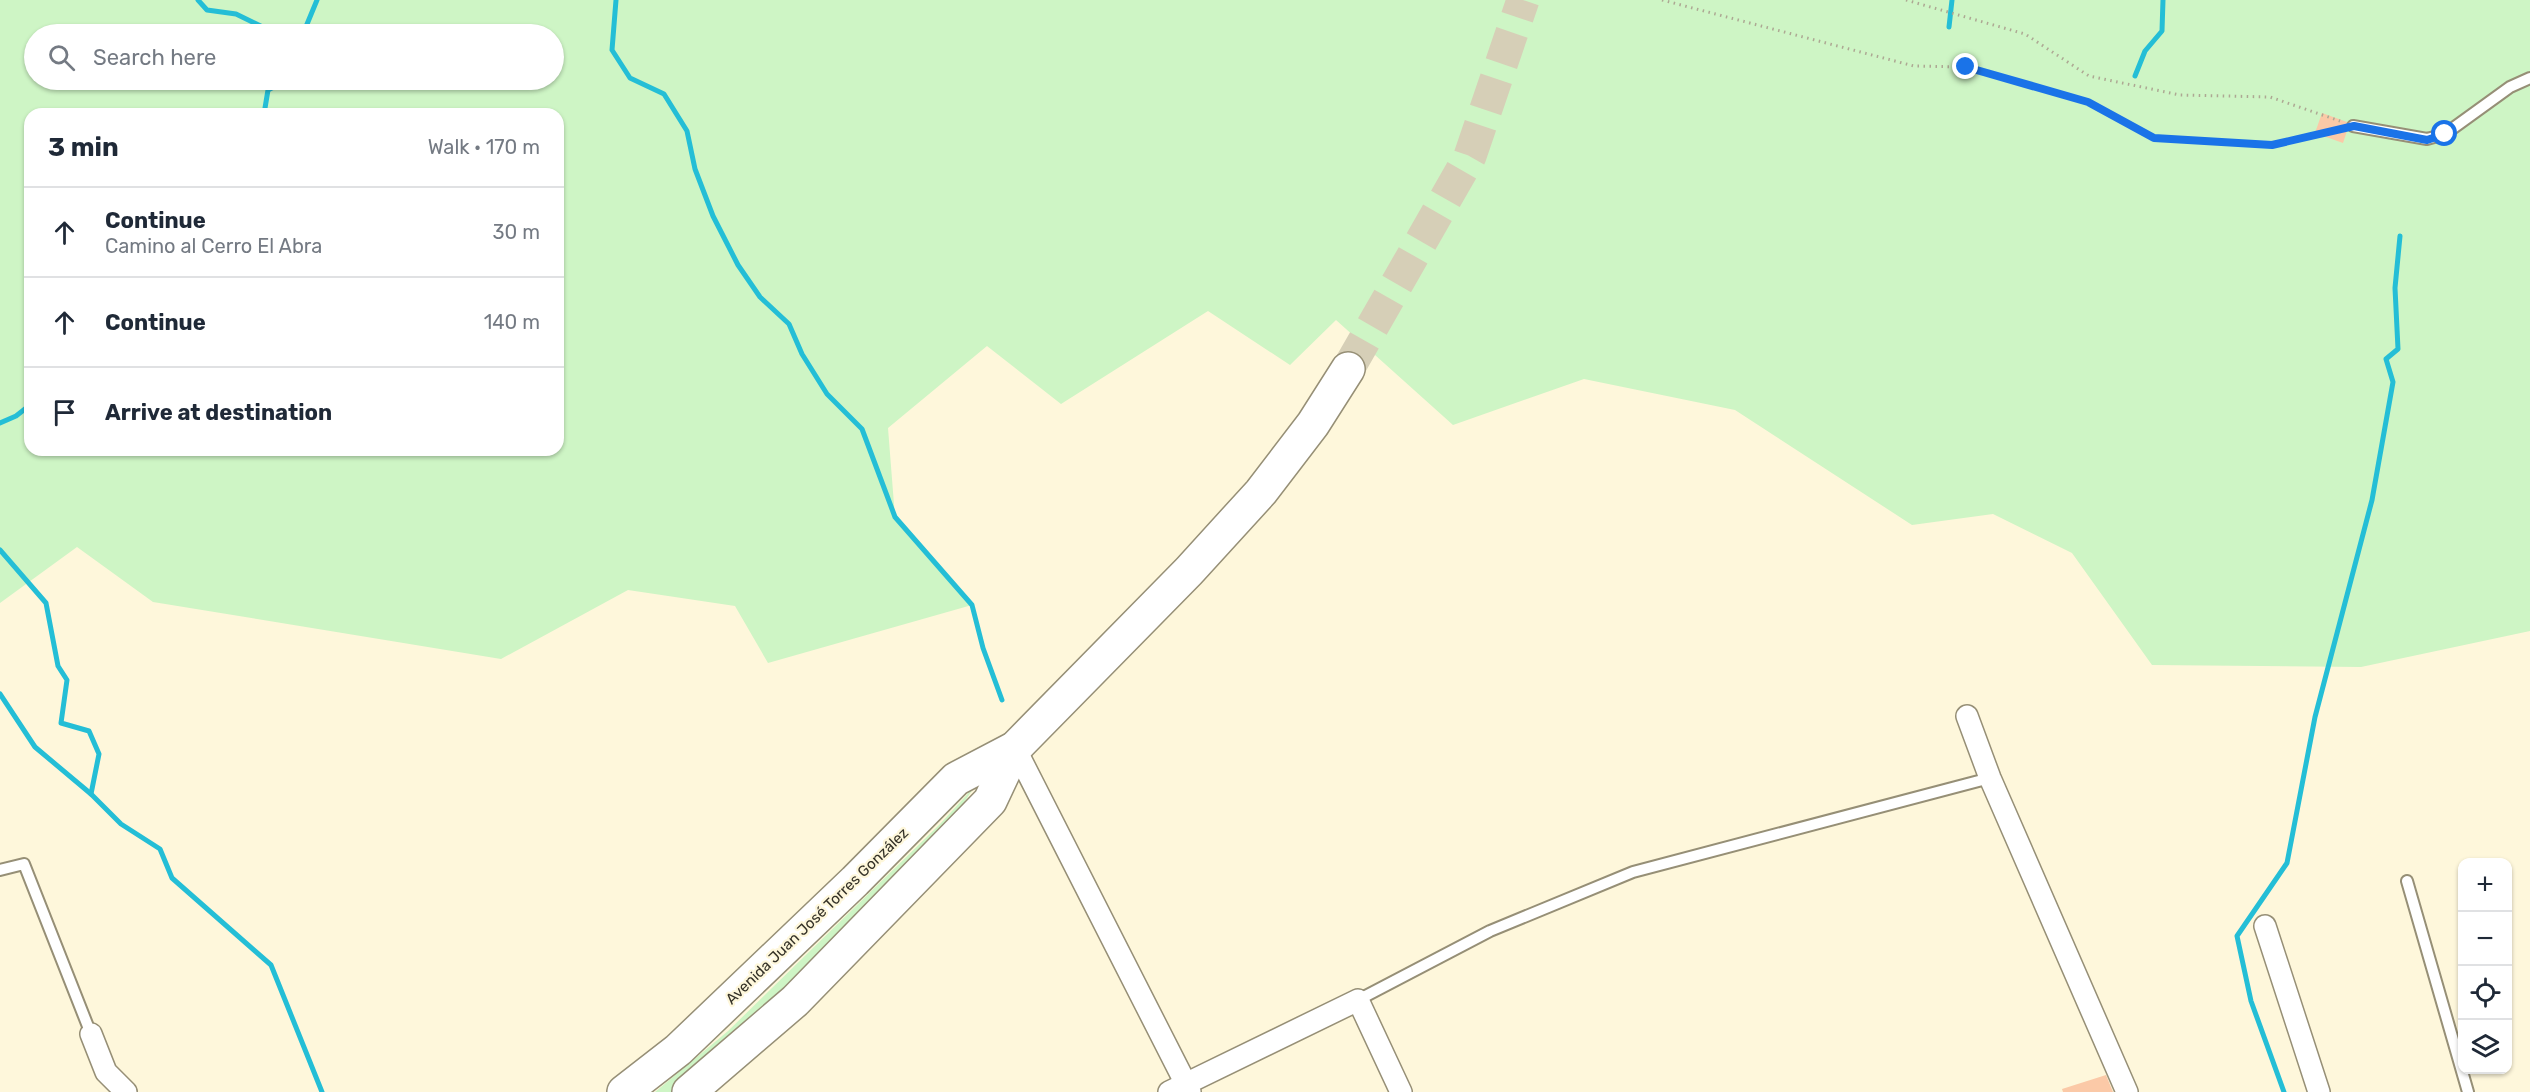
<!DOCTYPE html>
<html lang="en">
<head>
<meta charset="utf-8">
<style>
	:root { --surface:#fff; --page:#f6f6f7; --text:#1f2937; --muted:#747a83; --line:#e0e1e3 }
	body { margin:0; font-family:Rubik,sans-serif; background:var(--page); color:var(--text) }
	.controls { position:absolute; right:18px; bottom:18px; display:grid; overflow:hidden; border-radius:12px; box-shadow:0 2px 4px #0004 }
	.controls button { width:54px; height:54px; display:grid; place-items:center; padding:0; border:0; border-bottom:2px solid var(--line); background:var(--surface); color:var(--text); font:30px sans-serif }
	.stop { position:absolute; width:18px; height:18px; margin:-14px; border:4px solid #1a73e8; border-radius:50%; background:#fff }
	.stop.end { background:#1a73e8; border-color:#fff; box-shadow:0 2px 6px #0008 }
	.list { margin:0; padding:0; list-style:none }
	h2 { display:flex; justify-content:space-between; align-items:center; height:78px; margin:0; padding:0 24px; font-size:26px }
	h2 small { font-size:20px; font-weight:400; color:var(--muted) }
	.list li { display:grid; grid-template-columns:39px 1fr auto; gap:18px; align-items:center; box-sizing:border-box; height:90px; padding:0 24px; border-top:2px solid var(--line) }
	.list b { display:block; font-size:22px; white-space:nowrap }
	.list p { margin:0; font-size:20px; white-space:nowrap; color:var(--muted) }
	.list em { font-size:20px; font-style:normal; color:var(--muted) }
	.icon { flex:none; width:33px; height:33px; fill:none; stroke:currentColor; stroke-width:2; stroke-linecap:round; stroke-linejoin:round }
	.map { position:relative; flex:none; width:2530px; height:1092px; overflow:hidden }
	.search { position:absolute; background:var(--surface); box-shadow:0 2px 4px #0004; left:24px; top:24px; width:540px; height:66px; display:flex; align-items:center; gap:15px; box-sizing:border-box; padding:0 21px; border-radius:33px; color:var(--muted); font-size:22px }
	.panel { position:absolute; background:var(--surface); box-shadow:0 2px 4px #0004; left:24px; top:108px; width:540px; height:348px; border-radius:18px }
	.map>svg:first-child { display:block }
	.green { fill:#cef5c5; fill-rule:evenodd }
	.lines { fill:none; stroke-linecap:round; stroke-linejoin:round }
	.stream { stroke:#24bed6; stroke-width:5 }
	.building { fill:#fbc9a7 }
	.primary-tunnel { stroke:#d6cfb7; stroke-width:33; stroke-dasharray:33 16; stroke-linecap:butt }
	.service-casing { stroke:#968f76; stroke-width:14 }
	.minor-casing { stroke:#968f76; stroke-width:24 }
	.primary-casing { stroke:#968f76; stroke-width:36 }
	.path { stroke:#ada893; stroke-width:3; stroke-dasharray:1.5 4.5; stroke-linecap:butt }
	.service { stroke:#fff; stroke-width:10 }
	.minor { stroke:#fff; stroke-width:21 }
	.primary { stroke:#fff; stroke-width:33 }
	.route { stroke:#1a73e8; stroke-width:8 }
	.labels { text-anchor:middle; stroke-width:4.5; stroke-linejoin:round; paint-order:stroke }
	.street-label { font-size:15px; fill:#343127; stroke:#fef7db }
</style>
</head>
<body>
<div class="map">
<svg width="2530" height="1092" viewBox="0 0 2530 1092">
	<rect width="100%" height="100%" fill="#fef7db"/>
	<g class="green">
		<path d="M0,0H2530V631L2361,667L2152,665L2072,553L1993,514L1912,525L1735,410L1584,379L1453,425L1336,320L1290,365L1208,311L1061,404L987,346L888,428L895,517L972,605L768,663L735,606L628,590L501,659L153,602L77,547L0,603ZM34,34H554V80H34ZM30,114H558V450H30Z"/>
		<path d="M975,786L937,843L677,1092H655L728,1031L940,824Z"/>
	</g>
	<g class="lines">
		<g class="stream">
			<path d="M198,0L207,10L236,14L277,34"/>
			<path d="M616,0L612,50L630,78L664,94L687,131L695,169L713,216L738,265L760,297L789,324L802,354L827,394L862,429L895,517L972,605L983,648L1002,700"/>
			<path d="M1949,27L1952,0"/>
			<path d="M306,34L305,29L317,0"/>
			<path d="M2135,76L2145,51L2162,31L2163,0"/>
			<path d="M264,114L268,90L287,80"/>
			<path d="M0,423L16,416L30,405"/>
			<path d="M0,550L46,603L58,666L67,680L61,723L89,731L99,754L91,794L121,824L160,849L172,878L271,965L322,1092"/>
			<path d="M0,694L35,747L91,794"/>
			<path d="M2284,1092L2251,1001L2237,936L2287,863L2315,717L2372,500L2393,382L2386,359L2398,349L2395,288L2400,236"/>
		</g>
	</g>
	<g class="building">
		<path d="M2322,113L2347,122V131L2343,143L2315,133Z"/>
		<path d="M2106,1075L2113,1092H2063L2062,1089Z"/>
	</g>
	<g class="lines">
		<path class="primary-tunnel" d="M1348,369L1470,156L1523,0"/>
		<defs>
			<g id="service">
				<path d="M2353,126L2427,139L2445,134L2510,87L2530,78"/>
				<path d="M0,870L24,864L91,1034"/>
				<path d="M2407,881L2468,1092"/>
				<path d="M1358,1000L1490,931L1633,872L1990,778"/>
			</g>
			<g id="minor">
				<path d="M1967,716L1990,778L2127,1092"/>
				<path d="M1015,748L1190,1092"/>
				<path d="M2265,926L2319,1092"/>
				<path d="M91,1034L106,1072L126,1092"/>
				<path d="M1169,1092L1358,1000L1401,1092"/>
			</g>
			<g id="primary">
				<path d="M624,1092L678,1050L855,881L956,779L1015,748L1189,571L1261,492L1313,424L1348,369"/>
				<path d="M689,1092L795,1001L990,801L1015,748"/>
			</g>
		</defs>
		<use href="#service" class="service-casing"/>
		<use href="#minor" class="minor-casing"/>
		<use href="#primary" class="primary-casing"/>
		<g class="path">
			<path d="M1662,0L1914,66L1966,67L2088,102L2154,138L2272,145L2340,129"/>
			<path d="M1906,0L2025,34L2089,76L2180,95L2270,97L2340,121"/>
		</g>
		<use href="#service" class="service"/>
		<use href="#minor" class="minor"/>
		<use href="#primary" class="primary"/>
	</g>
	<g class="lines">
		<path class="route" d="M1966,67L2088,102L2154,138L2272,145L2354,126L2427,140L2445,134"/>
	</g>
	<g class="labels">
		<g class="street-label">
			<text transform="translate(817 916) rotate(-44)" y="5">Avenida Juan José Torres González</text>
		</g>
	</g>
</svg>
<div class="controls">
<button>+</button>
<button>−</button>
<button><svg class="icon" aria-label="locate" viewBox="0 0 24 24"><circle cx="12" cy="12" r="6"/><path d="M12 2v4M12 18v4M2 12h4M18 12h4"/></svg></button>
<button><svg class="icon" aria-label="layers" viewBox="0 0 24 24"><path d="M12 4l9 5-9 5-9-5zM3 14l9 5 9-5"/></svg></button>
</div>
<div class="stop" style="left:2445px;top:134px"></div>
<div class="stop end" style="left:1966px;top:67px"></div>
<div class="search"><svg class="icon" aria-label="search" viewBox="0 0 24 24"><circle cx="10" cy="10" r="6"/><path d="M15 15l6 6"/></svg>Search here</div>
<section class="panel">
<h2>3 min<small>Walk · 170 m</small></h2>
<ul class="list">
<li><svg class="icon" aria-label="ahead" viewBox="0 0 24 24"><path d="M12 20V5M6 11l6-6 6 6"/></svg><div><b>Continue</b><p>Camino al Cerro El Abra</p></div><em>30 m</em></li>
<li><svg class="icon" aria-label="ahead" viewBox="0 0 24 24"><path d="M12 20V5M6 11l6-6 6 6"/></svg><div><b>Continue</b></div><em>140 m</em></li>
<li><svg class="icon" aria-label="arrive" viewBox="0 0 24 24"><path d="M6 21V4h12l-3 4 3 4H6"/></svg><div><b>Arrive at destination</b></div></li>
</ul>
</section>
</div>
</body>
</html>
